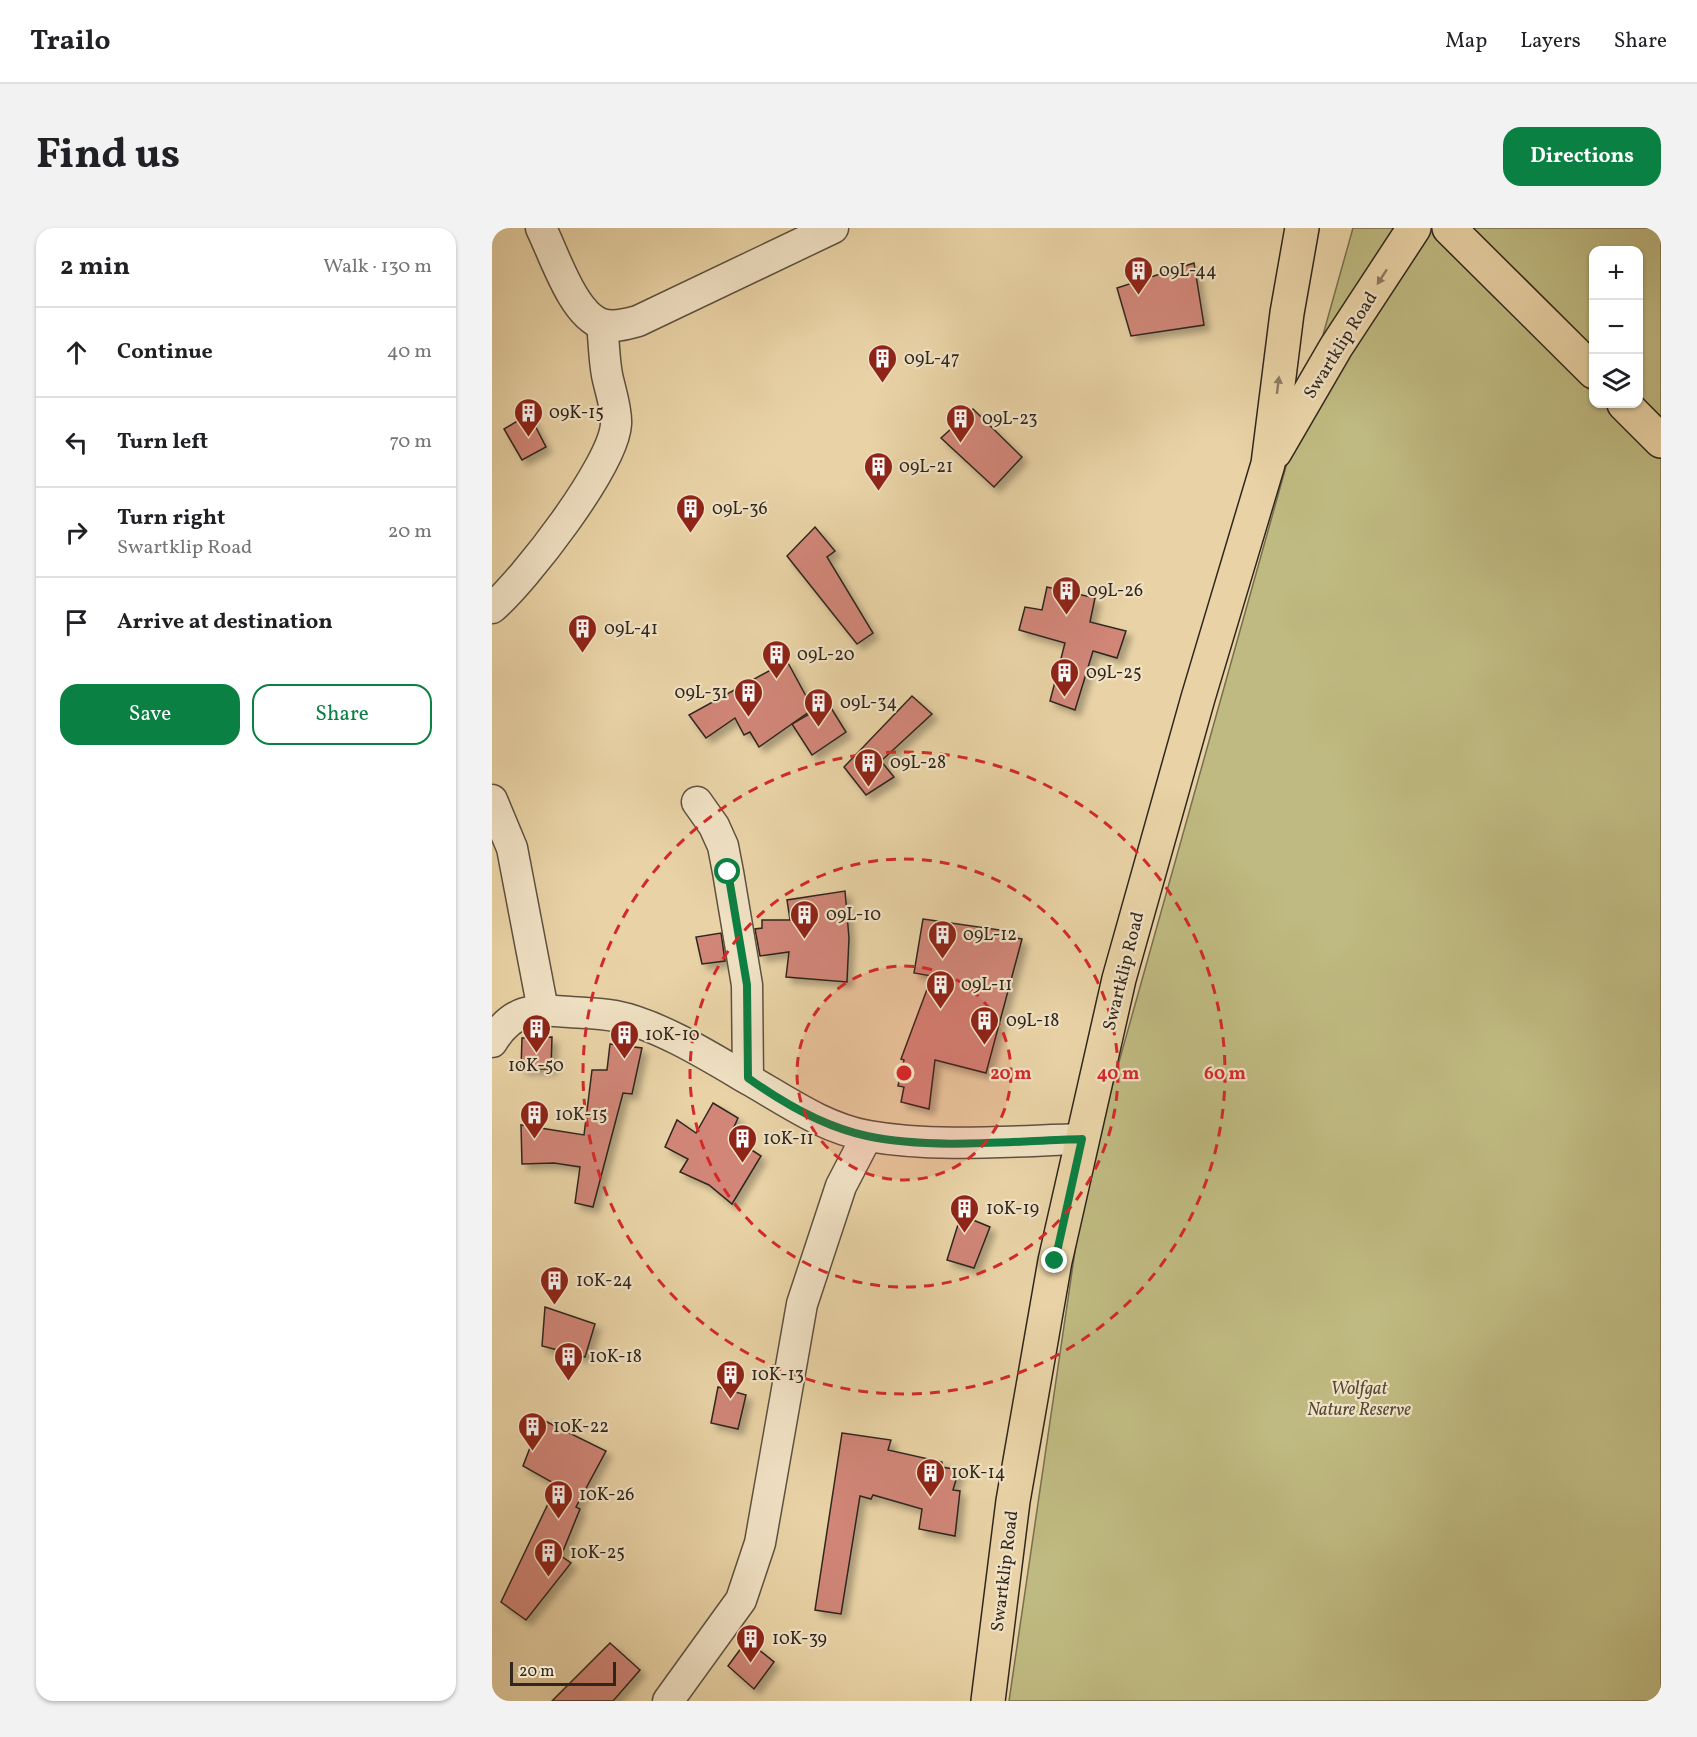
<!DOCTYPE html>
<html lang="en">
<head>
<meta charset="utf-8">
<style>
	:root { --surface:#fff; --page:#f2f2f2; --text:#202124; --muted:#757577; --line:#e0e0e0; --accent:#0b8043 }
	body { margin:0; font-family:Vollkorn,serif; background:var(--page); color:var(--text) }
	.controls { position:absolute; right:18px; top:18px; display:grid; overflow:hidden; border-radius:12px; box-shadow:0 2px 4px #0004 }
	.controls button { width:54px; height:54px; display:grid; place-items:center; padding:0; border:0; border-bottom:2px solid var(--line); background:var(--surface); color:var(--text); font:30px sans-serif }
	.scale { position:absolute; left:18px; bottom:15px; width:106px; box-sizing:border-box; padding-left:6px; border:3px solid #2f261e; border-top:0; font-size:16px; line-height:21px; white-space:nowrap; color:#2f261e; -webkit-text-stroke:4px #f1e2c5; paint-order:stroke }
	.stop { position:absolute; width:18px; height:18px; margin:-14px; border:4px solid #0b8043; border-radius:50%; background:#fff }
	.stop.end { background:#0b8043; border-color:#fff; box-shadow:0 2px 6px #0008 }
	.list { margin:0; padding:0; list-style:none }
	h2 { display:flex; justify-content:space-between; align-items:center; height:78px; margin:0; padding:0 24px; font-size:26px }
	h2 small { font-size:20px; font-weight:400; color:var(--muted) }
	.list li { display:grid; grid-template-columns:39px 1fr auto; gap:18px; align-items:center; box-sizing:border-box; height:90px; padding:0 24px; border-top:2px solid var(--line) }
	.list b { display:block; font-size:22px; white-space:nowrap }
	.list p { margin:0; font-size:20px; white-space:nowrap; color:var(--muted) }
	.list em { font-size:20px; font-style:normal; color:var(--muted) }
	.actions { display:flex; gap:12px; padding:18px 24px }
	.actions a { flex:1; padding:14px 0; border:2px solid var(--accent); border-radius:18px; text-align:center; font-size:21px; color:var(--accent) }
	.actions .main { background:var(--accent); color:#fff }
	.icon { flex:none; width:33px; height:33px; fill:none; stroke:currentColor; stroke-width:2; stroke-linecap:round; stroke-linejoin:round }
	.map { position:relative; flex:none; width:1169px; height:1473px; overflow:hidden; border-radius:18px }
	header { display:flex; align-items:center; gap:36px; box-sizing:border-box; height:84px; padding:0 30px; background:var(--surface); border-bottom:2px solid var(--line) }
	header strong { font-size:28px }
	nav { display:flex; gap:33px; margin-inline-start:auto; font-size:21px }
	.intro { display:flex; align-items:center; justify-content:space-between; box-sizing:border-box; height:144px; padding:0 36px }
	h1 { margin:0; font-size:42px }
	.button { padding:15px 27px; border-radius:18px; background:var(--accent); color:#fff; font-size:21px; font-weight:700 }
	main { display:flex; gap:36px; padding:0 36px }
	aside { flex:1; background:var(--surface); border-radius:18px; box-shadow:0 2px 4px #0004 }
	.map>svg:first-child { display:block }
	.green { fill:#bfba81; stroke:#777050; stroke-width:1.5; fill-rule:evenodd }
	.building { fill:#d18678; stroke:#2f261e; stroke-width:1.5; filter:url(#shadow) }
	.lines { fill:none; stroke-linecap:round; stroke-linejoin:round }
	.minor-casing { stroke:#5e5140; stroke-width:33 }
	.primary-casing { stroke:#2f261e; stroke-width:36 }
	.minor { stroke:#f1e2c5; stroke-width:30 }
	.primary { stroke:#e9d3a6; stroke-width:33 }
	.oneway { fill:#8c7c62 }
	.route { stroke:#0b8043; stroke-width:8 }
	.ring { fill:none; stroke:#d62828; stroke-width:3; stroke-dasharray:10 8 }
	.labels { text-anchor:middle; stroke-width:4.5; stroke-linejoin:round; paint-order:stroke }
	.poi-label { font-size:18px; fill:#2f261e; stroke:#f1e2c5; text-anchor:start }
	.street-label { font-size:18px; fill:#2f261e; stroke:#f1e2c5 }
	.park-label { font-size:18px; font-style:italic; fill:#534b37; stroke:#f1e2c5 }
	.centre { fill:#d62828; stroke:#f1e2c5; stroke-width:3 }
	.ring-label { font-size:18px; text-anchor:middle; font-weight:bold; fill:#d62828; stroke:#f1e2c5; stroke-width:4.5; stroke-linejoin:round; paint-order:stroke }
</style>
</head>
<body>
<header>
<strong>Trailo</strong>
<nav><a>Map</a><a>Layers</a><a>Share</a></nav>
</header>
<div class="intro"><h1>Find us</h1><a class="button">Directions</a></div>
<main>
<aside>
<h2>2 min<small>Walk · 130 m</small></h2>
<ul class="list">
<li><svg class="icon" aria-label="ahead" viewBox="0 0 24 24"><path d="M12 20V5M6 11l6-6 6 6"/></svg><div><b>Continue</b></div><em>40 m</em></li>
<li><svg class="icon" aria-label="left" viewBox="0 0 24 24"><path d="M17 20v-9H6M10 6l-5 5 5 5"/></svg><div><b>Turn left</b></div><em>70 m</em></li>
<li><svg class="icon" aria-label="right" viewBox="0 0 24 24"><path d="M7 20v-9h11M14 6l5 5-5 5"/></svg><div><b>Turn right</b><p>Swartklip Road</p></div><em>20 m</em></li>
<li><svg class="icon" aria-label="arrive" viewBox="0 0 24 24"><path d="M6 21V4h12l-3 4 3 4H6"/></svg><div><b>Arrive at destination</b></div></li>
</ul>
<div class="actions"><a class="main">Save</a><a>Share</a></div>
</aside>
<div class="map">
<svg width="1169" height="1473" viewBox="0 0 1169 1473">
	<defs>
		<filter id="shadow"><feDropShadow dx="5.5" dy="5.5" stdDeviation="3" flood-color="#0004"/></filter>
	</defs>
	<rect width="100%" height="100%" fill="#e9d3a6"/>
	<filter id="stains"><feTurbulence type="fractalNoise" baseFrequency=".00333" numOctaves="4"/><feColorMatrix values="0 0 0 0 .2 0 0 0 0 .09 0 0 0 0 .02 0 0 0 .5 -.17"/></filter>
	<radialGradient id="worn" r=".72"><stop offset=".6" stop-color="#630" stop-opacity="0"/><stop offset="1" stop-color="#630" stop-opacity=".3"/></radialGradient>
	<path class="green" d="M861,0H1169V1473H517L593,955ZM1102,22H1146V176H1102Z"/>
	<g class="building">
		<path d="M702,35L712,97L639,108L625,60Z"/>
		<path d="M481,181L530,229L502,259L449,210Z"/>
		<path d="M37,186L54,219L30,232L12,201Z"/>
		<path d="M323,299L343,323L335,329L381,405L365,416L295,328Z"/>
		<path d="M555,359L603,370L598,394L634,403L625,430L601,423L583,482L558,473L573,415L527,402L533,379L550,382Z"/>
		<path d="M295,433L321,481L267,519L258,504L252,507L243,490L214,510L197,487Z"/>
		<path d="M420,468L440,486L389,533L402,549L374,567L352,539Z"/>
		<path d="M336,475L354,504L320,527L300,496Z"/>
		<path d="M353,663L357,710L355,754L294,749L297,724L268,728L263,701L270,700V692H298L295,672Z"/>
		<path d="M431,691L522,704L520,709L530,711L494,845L443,832L437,881L409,874L412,859L406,858L412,832L409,831L440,748L422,745Z"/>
		<path d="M229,705L233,733L210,736L204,709Z"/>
		<path d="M60,809L59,841H29L30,810Z"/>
		<path d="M118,816L150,820L140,866L131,865L101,979L83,975L88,939L62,935L30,936L29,897L92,907L100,842H115Z"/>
		<path d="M221,875L246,890L238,908L269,928L240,976L217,957L188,944L196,931L173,919L185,892L204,905Z"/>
		<path d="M469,987L498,999L482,1040L455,1032Z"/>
		<path d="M53,1079L103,1096L93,1129L50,1118Z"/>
		<path d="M226,1159L254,1167L246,1201L219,1195Z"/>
		<path d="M49,1191L114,1223L84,1279L88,1281L69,1328L79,1335L34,1392L9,1374L65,1257L31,1238Z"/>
		<path d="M350,1205L399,1212L396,1222L450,1234V1239L467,1242L461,1262L468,1263L463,1308L427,1301L430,1281L381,1267L379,1271L368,1268L349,1386L323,1382Z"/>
		<path d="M255,1412L282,1434L262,1461L236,1438Z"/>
		<path d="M118,1415L148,1442L121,1473H60Z"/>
	</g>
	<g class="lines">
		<defs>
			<g id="minor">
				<path d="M49,0C62,26 81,87 110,96C122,100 135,96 146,93L341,0"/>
				<path d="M0,380C32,353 122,237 124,196C125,181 118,162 115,147C112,131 112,113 110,97"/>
				<path d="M0,572L20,620L51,782"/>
				<path d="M205,574L222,598L231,618L236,644L255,757L256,851"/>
				<path d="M0,814C21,780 40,781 78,784C92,785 108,785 123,788C165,796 217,828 254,850C293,872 331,900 376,908C446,920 519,913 590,911"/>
				<path d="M176,1473L249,1372L268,1315L310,1076L349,958L375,908"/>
			</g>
			<g id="primary">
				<path d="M957,0L1102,144"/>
				<path d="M1132,176L1169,213"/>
				<path d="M783,224L844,119L922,0"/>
				<path d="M496,1473L521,1273L563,1033L627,751L706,470L776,236L795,85L810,0"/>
			</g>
		</defs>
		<use href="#minor" class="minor-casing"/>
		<use href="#primary" class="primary-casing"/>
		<use href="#minor" class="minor"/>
		<use href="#primary" class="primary"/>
	</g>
	<defs><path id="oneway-solid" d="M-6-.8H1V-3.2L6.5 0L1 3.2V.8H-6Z" transform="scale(1.5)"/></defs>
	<g class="oneway">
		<use href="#oneway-solid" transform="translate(890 49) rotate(123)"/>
		<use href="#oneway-solid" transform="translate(786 157) rotate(-83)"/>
	</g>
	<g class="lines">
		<path class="route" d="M236,644L255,757L256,850C291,875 332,899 375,908C442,922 521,913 590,911L563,1033"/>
	</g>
	<circle cx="412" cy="845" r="107" fill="#d62828" fill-opacity=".12"/>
	<g class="ring">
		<circle cx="412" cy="845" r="107"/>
		<circle cx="412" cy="845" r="214"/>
		<circle cx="412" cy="845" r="321"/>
	</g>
	<defs>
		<symbol id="building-pin" viewBox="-11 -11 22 30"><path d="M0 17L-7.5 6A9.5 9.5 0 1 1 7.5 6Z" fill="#8f2418" stroke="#f1e2c5"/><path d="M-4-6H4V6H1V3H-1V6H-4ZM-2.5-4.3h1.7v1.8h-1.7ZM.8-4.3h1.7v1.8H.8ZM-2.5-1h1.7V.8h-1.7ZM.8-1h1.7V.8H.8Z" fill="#fff"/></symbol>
	</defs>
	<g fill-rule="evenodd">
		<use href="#building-pin" x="630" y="26" width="33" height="45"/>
		<use href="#building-pin" x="374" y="114" width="33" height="45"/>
		<use href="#building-pin" x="20" y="168" width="33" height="45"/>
		<use href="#building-pin" x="452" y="174" width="33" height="45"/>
		<use href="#building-pin" x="370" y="222" width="33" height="45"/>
		<use href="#building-pin" x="182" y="264" width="33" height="45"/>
		<use href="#building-pin" x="558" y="346" width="33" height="45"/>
		<use href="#building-pin" x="74" y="384" width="33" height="45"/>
		<use href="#building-pin" x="268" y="410" width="33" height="45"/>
		<use href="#building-pin" x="556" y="428" width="33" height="45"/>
		<use href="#building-pin" x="240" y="448" width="33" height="45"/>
		<use href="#building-pin" x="310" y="458" width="33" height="45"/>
		<use href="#building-pin" x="360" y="518" width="33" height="45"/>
		<use href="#building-pin" x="296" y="670" width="33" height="45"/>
		<use href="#building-pin" x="434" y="690" width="33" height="45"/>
		<use href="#building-pin" x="432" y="740" width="33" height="45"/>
		<use href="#building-pin" x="476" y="776" width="33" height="45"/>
		<use href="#building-pin" x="28" y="784" width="33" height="45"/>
		<use href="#building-pin" x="116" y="790" width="33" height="45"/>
		<use href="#building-pin" x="26" y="870" width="33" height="45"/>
		<use href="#building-pin" x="234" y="894" width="33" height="45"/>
		<use href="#building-pin" x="456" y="964" width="33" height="45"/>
		<use href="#building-pin" x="46" y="1036" width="33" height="45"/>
		<use href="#building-pin" x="60" y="1112" width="33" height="45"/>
		<use href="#building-pin" x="222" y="1130" width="33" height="45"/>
		<use href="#building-pin" x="24" y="1182" width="33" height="45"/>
		<use href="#building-pin" x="422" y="1228" width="33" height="45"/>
		<use href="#building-pin" x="50" y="1250" width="33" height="45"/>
		<use href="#building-pin" x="40" y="1308" width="33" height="45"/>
		<use href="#building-pin" x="242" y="1394" width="33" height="45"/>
	</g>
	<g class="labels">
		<g class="poi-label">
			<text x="667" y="48">09L-44</text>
			<text x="412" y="136">09L-47</text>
			<text x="57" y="190">09K-15</text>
			<text x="490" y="196">09L-23</text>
			<text x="407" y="244">09L-21</text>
			<text x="220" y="286">09L-36</text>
			<text x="595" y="368">09L-26</text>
			<text x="112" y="406">09L-41</text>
			<text x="305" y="432">09L-20</text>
			<text x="594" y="450">09L-25</text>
			<text x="236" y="470" text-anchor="end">09L-31</text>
			<text x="348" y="480">09L-34</text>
			<text x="398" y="540">09L-28</text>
			<text x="334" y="692">09L-10</text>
			<text x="471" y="712">09L-12</text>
			<text x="469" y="762">09L-11</text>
			<text x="514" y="798">09L-18</text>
			<text x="153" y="812">10K-10</text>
			<text x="44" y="843" text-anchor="middle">10K-50</text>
			<text x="63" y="892">10K-15</text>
			<text x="271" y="916">10K-11</text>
			<text x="494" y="986">10K-19</text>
			<text x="84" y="1058">10K-24</text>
			<text x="97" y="1134">10K-18</text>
			<text x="259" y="1152">10K-13</text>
			<text x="61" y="1204">10K-22</text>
			<text x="459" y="1250">10K-14</text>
			<text x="87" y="1272">10K-26</text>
			<text x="78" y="1330">10K-25</text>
			<text x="280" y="1416">10K-39</text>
		</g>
		<g class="street-label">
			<text transform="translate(848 117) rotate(-58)" y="6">Swartklip Road</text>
			<text transform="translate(631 743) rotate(-76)" y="6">Swartklip Road</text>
			<text transform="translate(512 1343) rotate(-83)" y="6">Swartklip Road</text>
		</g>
		<g class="park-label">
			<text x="867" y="1166">Wolfgat<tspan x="867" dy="21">Nature Reserve</tspan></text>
		</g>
	</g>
	<circle cx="412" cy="845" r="9" class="centre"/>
	<g class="ring-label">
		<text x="519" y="851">20 m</text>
		<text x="626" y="851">40 m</text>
		<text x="733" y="851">60 m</text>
	</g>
	<rect width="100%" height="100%" filter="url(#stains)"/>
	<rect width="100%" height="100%" fill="url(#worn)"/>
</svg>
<div class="controls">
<button>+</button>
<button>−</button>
<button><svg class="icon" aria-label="layers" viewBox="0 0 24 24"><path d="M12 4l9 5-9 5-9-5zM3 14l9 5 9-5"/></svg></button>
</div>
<div class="scale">20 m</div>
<div class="stop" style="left:236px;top:644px"></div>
<div class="stop end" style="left:563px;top:1033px"></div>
</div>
</main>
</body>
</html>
